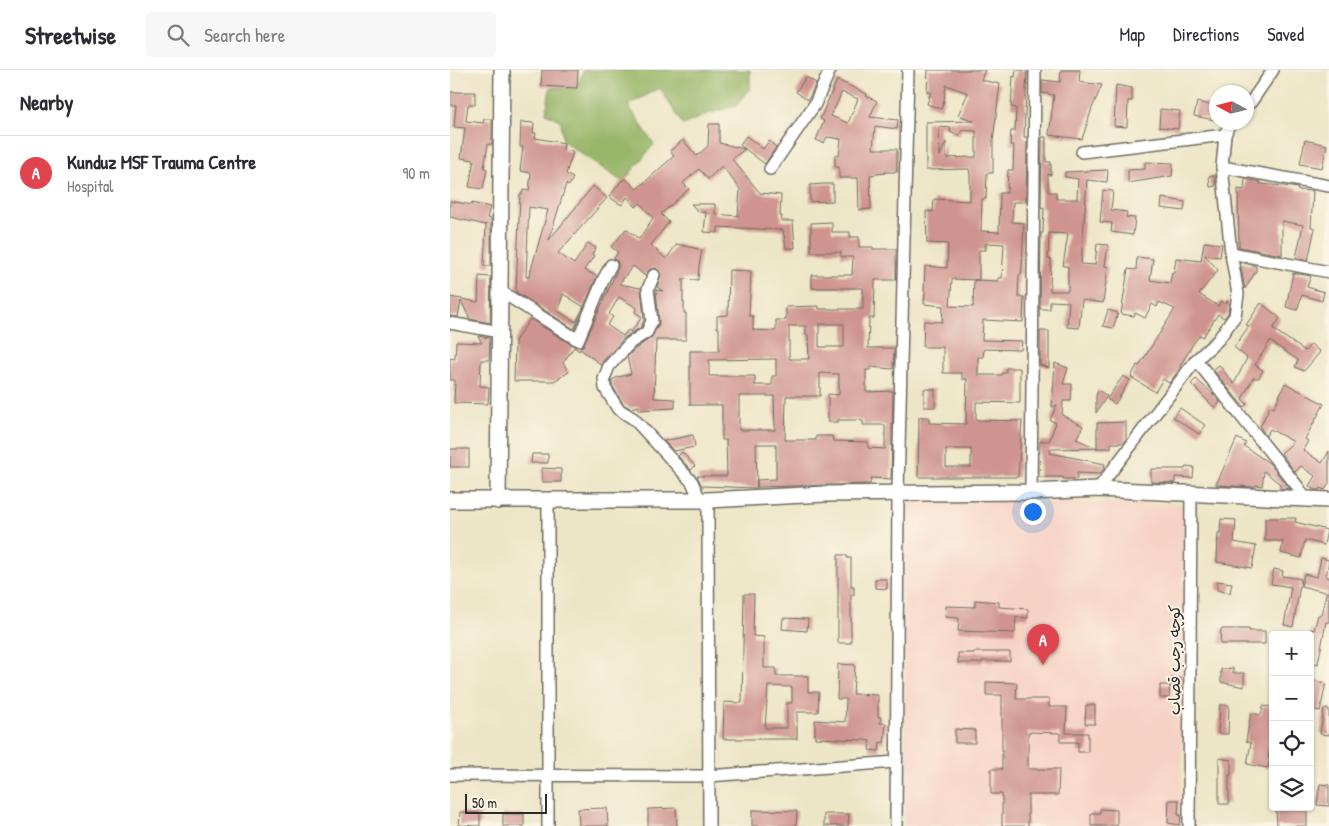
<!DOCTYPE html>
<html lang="en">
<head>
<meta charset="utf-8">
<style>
	:root { --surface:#fff; --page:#f7f7f7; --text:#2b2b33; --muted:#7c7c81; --line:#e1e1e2; --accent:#1f6fb2 }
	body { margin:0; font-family:"Patrick Hand","Playpen Sans Arabic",sans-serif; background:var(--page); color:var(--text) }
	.controls { position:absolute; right:15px; bottom:15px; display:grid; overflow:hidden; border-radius:5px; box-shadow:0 1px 4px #0004 }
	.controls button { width:45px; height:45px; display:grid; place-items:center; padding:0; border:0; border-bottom:1px solid var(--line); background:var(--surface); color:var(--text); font:25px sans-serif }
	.compass { position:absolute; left:759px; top:15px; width:45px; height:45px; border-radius:50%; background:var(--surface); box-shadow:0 1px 4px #0004; rotate:277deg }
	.scale { position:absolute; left:15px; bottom:12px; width:82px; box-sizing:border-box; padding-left:5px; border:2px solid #2b2b2b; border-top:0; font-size:14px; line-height:18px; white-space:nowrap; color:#2b2b2b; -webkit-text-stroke:4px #fcf5e5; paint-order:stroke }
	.you { position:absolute; left:582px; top:441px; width:18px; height:18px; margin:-12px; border:4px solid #fff; border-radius:50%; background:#1a73e8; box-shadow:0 0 0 8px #1a73e833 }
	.badge { display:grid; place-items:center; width:32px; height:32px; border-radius:50%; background:var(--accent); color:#fff; font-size:16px; font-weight:700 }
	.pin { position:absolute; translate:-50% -41px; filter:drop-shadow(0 1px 2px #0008) }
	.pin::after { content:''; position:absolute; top:26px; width:18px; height:15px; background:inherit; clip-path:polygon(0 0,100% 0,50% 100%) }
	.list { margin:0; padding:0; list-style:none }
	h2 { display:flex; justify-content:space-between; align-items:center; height:65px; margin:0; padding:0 20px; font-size:21px }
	h2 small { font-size:16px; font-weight:400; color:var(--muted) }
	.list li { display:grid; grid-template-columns:32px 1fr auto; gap:15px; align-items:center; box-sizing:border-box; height:75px; padding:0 20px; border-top:1px solid var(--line) }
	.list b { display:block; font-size:19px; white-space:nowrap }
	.list p { margin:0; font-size:16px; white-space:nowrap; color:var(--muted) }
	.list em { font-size:16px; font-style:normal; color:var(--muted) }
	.icon { flex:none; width:28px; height:28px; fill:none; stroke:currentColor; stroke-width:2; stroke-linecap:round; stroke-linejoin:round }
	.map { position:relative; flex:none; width:879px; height:756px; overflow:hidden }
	header { display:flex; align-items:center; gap:30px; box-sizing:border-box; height:70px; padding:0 25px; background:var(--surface); border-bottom:1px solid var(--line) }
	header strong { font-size:24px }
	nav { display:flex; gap:28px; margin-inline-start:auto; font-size:18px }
	.search { width:350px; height:45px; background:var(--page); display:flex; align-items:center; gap:12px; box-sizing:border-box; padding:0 18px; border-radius:5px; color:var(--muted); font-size:19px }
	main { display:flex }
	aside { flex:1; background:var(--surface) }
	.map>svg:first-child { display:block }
	.built { fill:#f6d2c5 }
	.forest { fill:#98b669; stroke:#62704a }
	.building { fill:#cf9490; fill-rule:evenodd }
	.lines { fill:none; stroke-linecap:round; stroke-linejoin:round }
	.minor-casing { stroke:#6f6c61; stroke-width:14 }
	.tertiary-casing { stroke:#6f6c61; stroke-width:18 }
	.minor { stroke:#fff; stroke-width:11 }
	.tertiary { stroke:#fff; stroke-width:15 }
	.labels { text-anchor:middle; stroke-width:4; stroke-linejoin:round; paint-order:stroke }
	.street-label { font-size:16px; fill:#2b2b2b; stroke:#fcf5e5 }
</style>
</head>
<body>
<header>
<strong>Streetwise</strong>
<div class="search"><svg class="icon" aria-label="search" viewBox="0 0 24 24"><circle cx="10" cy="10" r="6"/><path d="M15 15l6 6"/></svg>Search here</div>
<nav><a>Map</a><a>Directions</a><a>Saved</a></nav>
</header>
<main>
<aside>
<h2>Nearby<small></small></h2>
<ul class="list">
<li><span class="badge" style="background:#e0444e">A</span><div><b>Kunduz MSF Trauma Centre</b><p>Hospital</p></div><em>90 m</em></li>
</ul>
</aside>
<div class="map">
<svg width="879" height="756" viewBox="0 0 879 756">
	<rect width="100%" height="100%" fill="#fcf5e5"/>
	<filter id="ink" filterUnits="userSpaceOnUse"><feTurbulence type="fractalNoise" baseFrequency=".02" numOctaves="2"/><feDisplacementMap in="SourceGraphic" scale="10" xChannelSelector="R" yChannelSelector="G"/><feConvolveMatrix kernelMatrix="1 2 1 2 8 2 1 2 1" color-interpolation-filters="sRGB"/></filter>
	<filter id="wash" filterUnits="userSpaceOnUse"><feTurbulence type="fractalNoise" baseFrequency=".0096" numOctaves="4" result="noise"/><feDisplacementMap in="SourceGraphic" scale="20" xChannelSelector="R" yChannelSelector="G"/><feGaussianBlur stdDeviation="1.12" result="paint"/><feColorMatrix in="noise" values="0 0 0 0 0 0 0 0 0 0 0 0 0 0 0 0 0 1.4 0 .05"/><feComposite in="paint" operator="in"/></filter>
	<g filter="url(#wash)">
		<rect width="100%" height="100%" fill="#ece5c6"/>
		<path class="built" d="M454,430L733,434L731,756H455Z"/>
		<path class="forest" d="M134,0H300V19L286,36L260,43L233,55L210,18L178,35L204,74L173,112L113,71L111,51L96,43L100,18H126Z"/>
		<g id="blocks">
			<g class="building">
				<path d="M92,0H128L127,18L91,16Z"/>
				<path d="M478,0H535L531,10L550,14L543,71V103H537L536,129H532L531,161L549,162L550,123H557L558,100H563L564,75H560L561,61H565L566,38L561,37L563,6L565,7L566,0H577L574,67H577L576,132H563L562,152L574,153L572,196L571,205H569L568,227H574L573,252L533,250L532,270L572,271L571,280L534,279L533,287H528V305H552V303H556V298H570V333L526,332V350L572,351L568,407H468L469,347H479V353L516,354L517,309H512V303H493V277H473L474,251L492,252L493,236L474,234L475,222L474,221L475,196L497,198L498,174L477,173L476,141L483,142L484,129L520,131V105L519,99L476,100V52L524,51L508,45L518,23L496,15L494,30L491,39L477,34L481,22H477ZM489,57L501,58L500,62L509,66L512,60L526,61V87L496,88V72L490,86ZM536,173L554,174L552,208H548V211L524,210L523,237L500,236L502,209L529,210V180H536ZM496,379H521V397H496Z"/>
				<path d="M611,0H630L629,12L652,15L642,38L632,69L599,65L604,25L592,23V10L610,12Z"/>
				<path d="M356,7L366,13L358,30L346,22Z"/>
				<path d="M387,10L417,24L416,26L427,31L420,47L448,50L447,59L425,56L423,79H447V102H435V103L420,105L421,139L409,140L408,108H389V97H385V85H389L391,69L377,67L374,73L366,70L374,51L370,49ZM392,22L408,29L398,53L381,46Z"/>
				<path d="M666,15L682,18V31H678L677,57L664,56Z"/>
				<path d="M0,22H25V35H18L16,51L33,53L34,49H42V74H38L34,98L37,99L33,119L19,117L24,90L11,88L15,58L4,57L6,35H0Z"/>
				<path d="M747,32L766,36L765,50L744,46Z"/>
				<path d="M710,39L730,41L728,59L709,57Z"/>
				<path d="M71,52L84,53L83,63H86L85,68L114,73L113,80L123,82L116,104L123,108L119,116L116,114L99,170L143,116L157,128L108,183L124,194L138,173L146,178L142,184L144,186L134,200L147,206L124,259L66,222L70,124H72L73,120L79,121L81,103L70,101L73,77H70ZM79,137L98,140L79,207H76ZM113,224L134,237L126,252L108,241Z"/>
				<path d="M259,54H269V73L295,79L282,89L310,123L331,125L330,146H332L331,151H343L345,178H336L333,160L268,157V163L254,162L256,142H249L241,134H265V144L288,146L290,119L272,96L258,109L249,99L233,113L239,119L211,144L219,152L201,175L216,189L227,174L252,180L249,196L248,210L233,209V232H234V243H236V270H206L204,328L225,329V338L189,340V336L180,338L173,334L162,315V310L168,307L181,304L177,287L185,279L201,268L209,254L206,220L213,221L207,217L211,205L206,198L200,199L195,206L183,196L169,214L191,218L194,250L191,257L174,268L153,291L151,296L149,293L130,279L129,281L124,277L113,293L119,302L104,311H64L65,271L80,249L124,276L129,277L133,276L168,198V192L164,188L168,182L161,177L176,159L189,169L203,148L190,133L186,137L177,127L172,135L159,127L172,110L173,111L175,108L187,119L224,86L220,81L233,70L247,86L258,76ZM169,227L187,238L185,242L192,247L181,262L178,260L173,266L157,255L163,247L159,244Z"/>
				<path d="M296,66L313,79L319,71L326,77L315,94L290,75Z"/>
				<path d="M592,67H596V92H601V105L598,104V122H606V129H627L628,109L615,107V102L658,100L657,112L637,110L631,194L645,195L647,174L658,175L655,196L658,197L653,233L632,230L629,258L617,257L619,232L600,231V239H590L591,163H593L594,138L591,137ZM599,163L618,164L613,196H618V221H600L601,189H598Z"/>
				<path d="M855,70L877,75L872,98L850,94Z"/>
				<path d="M695,92L723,93L722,106L678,113V100L695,99Z"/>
				<path d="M759,106H765L766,116L760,117Z"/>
				<path d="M795,109L811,112L810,114L834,116L848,118L847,120L863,121L861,157L865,158L858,190L846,188L853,155L832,151V185L789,177L788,119L794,120Z"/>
				<path d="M374,114H383V131L360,132V115Z"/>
				<path d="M653,120L663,121L661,140L677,142L676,147L685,148L683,165L661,162L662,153L650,152Z"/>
				<path d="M712,128L735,132L734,141L711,138Z"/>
				<path d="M0,131L22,135V133L40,137L37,148L41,149V196H34L36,154V155L0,147Z"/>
				<path d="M382,152V162H400V167H409V177H423V179H446V210H425L424,248H419L418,278H444L443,299L420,297V300H416V322L443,321L441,409L421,408L420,414L307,417V410L326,409V374H306L307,418L252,416L247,406H277L276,370H272V335H240V281H269V258H267V246L278,245L279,200L301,201L299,246H303V260L326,261V250H336V237L369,236V239H413V218H362V205H402L403,187H391V182H361V153ZM369,254H394V277H369ZM339,256H356V265H358L359,289H339ZM326,289V306H322V315H305V306H259V290ZM370,303L389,304V325L378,324V352H388V350H407L413,351V355H435V379L418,378V372L383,371L382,366H366V370H335L336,326H370ZM289,326H324L325,360H289Z"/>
				<path d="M754,172L772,174L770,187L755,185L768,200L749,224L768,236L771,231L775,234L777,231L779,233L778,243L774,248L768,244L753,267L750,265L743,274L730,296L731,297L719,313L713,309L705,322L681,307L687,295L689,296L725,239L709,232L707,237L702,234L695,248L685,243L684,246L671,244L678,199L686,200L687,187L703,189L700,210L720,213L722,202L724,203L726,188L751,191Z"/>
				<path d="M790,192L806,196V201L795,219Z"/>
				<path d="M843,203L861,206L857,217L874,222L872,231L852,225L847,240L836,237Z"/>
				<path d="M29,206L41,207L40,253L20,249L11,231L8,247L0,246V227L28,232Z"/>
				<path d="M811,233L830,248L823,259L855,281L861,274L870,282L854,301L845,297L848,290L820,271L805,295L813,300L809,308H803L792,329L797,334L794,337L763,300L769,295L784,314L797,288L784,277L799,256L796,255Z"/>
				<path d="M658,240L668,243L663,258L653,256Z"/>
				<path d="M590,261H599V298L590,295Z"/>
				<path d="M28,266L40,268L39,290H31L30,316L39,317L38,334L4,333L5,310H0V288L5,289L6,272L32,273Z"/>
				<path d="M605,293L618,298L613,314H622L621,331H613L612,345L633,356L626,369L647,378V353L676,352V370L674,373H661V378L600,379V383L655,394L654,398L650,404L627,403V409H613V407H589L590,371H599L606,353L600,350L607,335H605L604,337H602Z"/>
				<path d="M673,306L680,310L665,334L657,329Z"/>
				<path d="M746,309L763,324L770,332L765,338L741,314Z"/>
				<path d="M835,313L874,334L855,369L858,371L853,380L872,393L879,381V414L875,420L870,418L869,420H864L859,416L865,406L851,396L845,402L831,383L844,372L820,359L816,366L810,357L820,336L824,338Z"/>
				<rect x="474" y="319" width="11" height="18"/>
				<path d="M648,320L657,326L646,343V326Z"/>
				<path d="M730,338L755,355L749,364L723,347Z"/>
				<path d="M243,365L245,377L224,381L214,371Z"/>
				<path d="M787,368L796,373L794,376L819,393L840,419L830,418V414L814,401L812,416L806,415L804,417L766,415Z"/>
				<rect x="0" y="379" width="19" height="18"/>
				<path d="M232,382L245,396L241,400L228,386Z"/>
				<path d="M82,384H98V393H81Z"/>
				<path d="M736,396L744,397L743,408L725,407V413L701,412V399H735Z"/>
				<path d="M92,398L111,399V412H92Z"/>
				<path d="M815,448H846L845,452L877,460L874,475L855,470L851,488L831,483L833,471H815Z"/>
				<path d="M771,449L786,450L784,472L806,476L802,498L767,492L768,463H770Z"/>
				<path d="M388,485H397V488H401V516H404V525H401V573H388Z"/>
				<path d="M871,488L879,490L876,507H879V523L851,516L854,504L867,507Z"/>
				<path d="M824,499L833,501L832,506L851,509L843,557L834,555L841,517L821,514Z"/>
				<path d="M425,509H437V519L425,518Z"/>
				<path d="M767,511L782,513L780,523L767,520Z"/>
				<path d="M294,524H304L303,566L314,567V598H326V606H358V622H369L368,642H347V669H273L274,632L292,633ZM318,616L342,617V633H337V658H315Z"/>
				<path d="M876,524L879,525V552H876L868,594L860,592V559L864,560L868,545H871Z"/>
				<path d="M525,530L549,532V537L578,539V548L566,547L565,563L508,561L509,548L495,547L496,536L525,537Z"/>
				<path d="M333,548L358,549L357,561L332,559Z"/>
				<path d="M771,559H799V561H815V574H770Z"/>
				<path d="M524,582H560V591H532V593H508V583H524Z"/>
				<path d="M388,594L405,595L403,624L428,625V647H431L430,653H436L434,673L430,672L429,681L419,680L420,671L414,670L365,668V650L395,652L396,629H387Z"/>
				<path d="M783,598V603H794V617L771,612V599Z"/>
				<rect x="722" y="608" width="9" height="10"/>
				<path d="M860,610L876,613L870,641L861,639L863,626H860Z"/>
				<path d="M536,612L567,613L566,629H599V637H617L616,663H638V682H628V672H610V663L578,662V699H609L608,725H578V756H552V724H541V699H552V625H536Z"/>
				<path d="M710,615H720L719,628H710Z"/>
				<path d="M636,635H645V654H635Z"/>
				<path d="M770,635H779L778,664H768Z"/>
				<path d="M813,636L823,637V664L818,688L820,689L818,698L797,694L801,673L796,671L801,643L811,645Z"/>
				<path d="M874,639H879V665L870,664Z"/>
				<path d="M505,659L525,660V673H505Z"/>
				<path d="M769,688L781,690V705H779V734H769Z"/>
				<path d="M870,714L879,715V736L867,735Z"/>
				<path d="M719,730H729L728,745H731L730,755L718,753Z"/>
				<path d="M848,737H857V756H827L826,739H848Z"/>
				<path d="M157,738L158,756H129L128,739Z"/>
				<path d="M226,738L227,756H198V739Z"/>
				<path d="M650,739L667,740V756H641V743H650Z"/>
				<path d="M302,740L347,741L346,756H302Z"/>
				<path d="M10,742L30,743V756L9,755Z"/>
				<rect x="53" y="744" width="21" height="12"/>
				<path d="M374,744H399L398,756H374Z"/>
			</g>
		</g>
	</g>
	<g filter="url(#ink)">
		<use href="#blocks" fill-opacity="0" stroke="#6f6c61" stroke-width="1"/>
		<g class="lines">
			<defs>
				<g id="minor">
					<path d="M796,34L801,32L823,0"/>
					<path d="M632,82L775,65"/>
					<path d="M772,97L879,116"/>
					<path d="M320,99L365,34L380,0"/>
					<path d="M781,183L879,202"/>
					<path d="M204,205L198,219L202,251L197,262L180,273L159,296L154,309L155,318L168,339L184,349L242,412L250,430"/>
					<path d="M50,221L128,270L154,208L161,195"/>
					<path d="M0,253L50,262"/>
					<path d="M746,290L848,417L856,430"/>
					<path d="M648,419L746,290L768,270L785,246L788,224L781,183L772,97L775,65L780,52"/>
					<path d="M581,422L585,0"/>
					<path d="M258,430L259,756"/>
					<path d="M0,705L258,706L446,692"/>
					<path d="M98,756V431"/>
					<path d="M446,756L448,422L458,0"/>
					<path d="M739,756L741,425"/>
				</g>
				<g id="tertiary">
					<path d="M0,430H258L375,424L581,422L648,419L879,430"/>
					<path d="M48,431L52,0"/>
				</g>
			</defs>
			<use href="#minor" class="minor-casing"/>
			<use href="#tertiary" class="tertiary-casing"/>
			<use href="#minor" class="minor"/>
			<use href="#tertiary" class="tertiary"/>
		</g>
	</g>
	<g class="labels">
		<g class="street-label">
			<text transform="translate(724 590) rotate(-90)" y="6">کوچه رجب قصاب</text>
		</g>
	</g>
</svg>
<div class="controls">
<button>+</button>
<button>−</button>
<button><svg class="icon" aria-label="locate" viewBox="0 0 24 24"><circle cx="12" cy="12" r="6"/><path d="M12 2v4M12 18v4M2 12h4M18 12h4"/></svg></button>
<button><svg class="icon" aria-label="layers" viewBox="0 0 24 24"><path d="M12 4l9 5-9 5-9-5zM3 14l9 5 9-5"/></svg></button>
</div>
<svg class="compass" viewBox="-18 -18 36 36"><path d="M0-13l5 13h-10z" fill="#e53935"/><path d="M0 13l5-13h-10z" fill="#7c7c81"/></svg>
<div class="scale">50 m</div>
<div class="you"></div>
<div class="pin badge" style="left:593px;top:595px;background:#e0444e">A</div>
</div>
</main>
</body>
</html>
